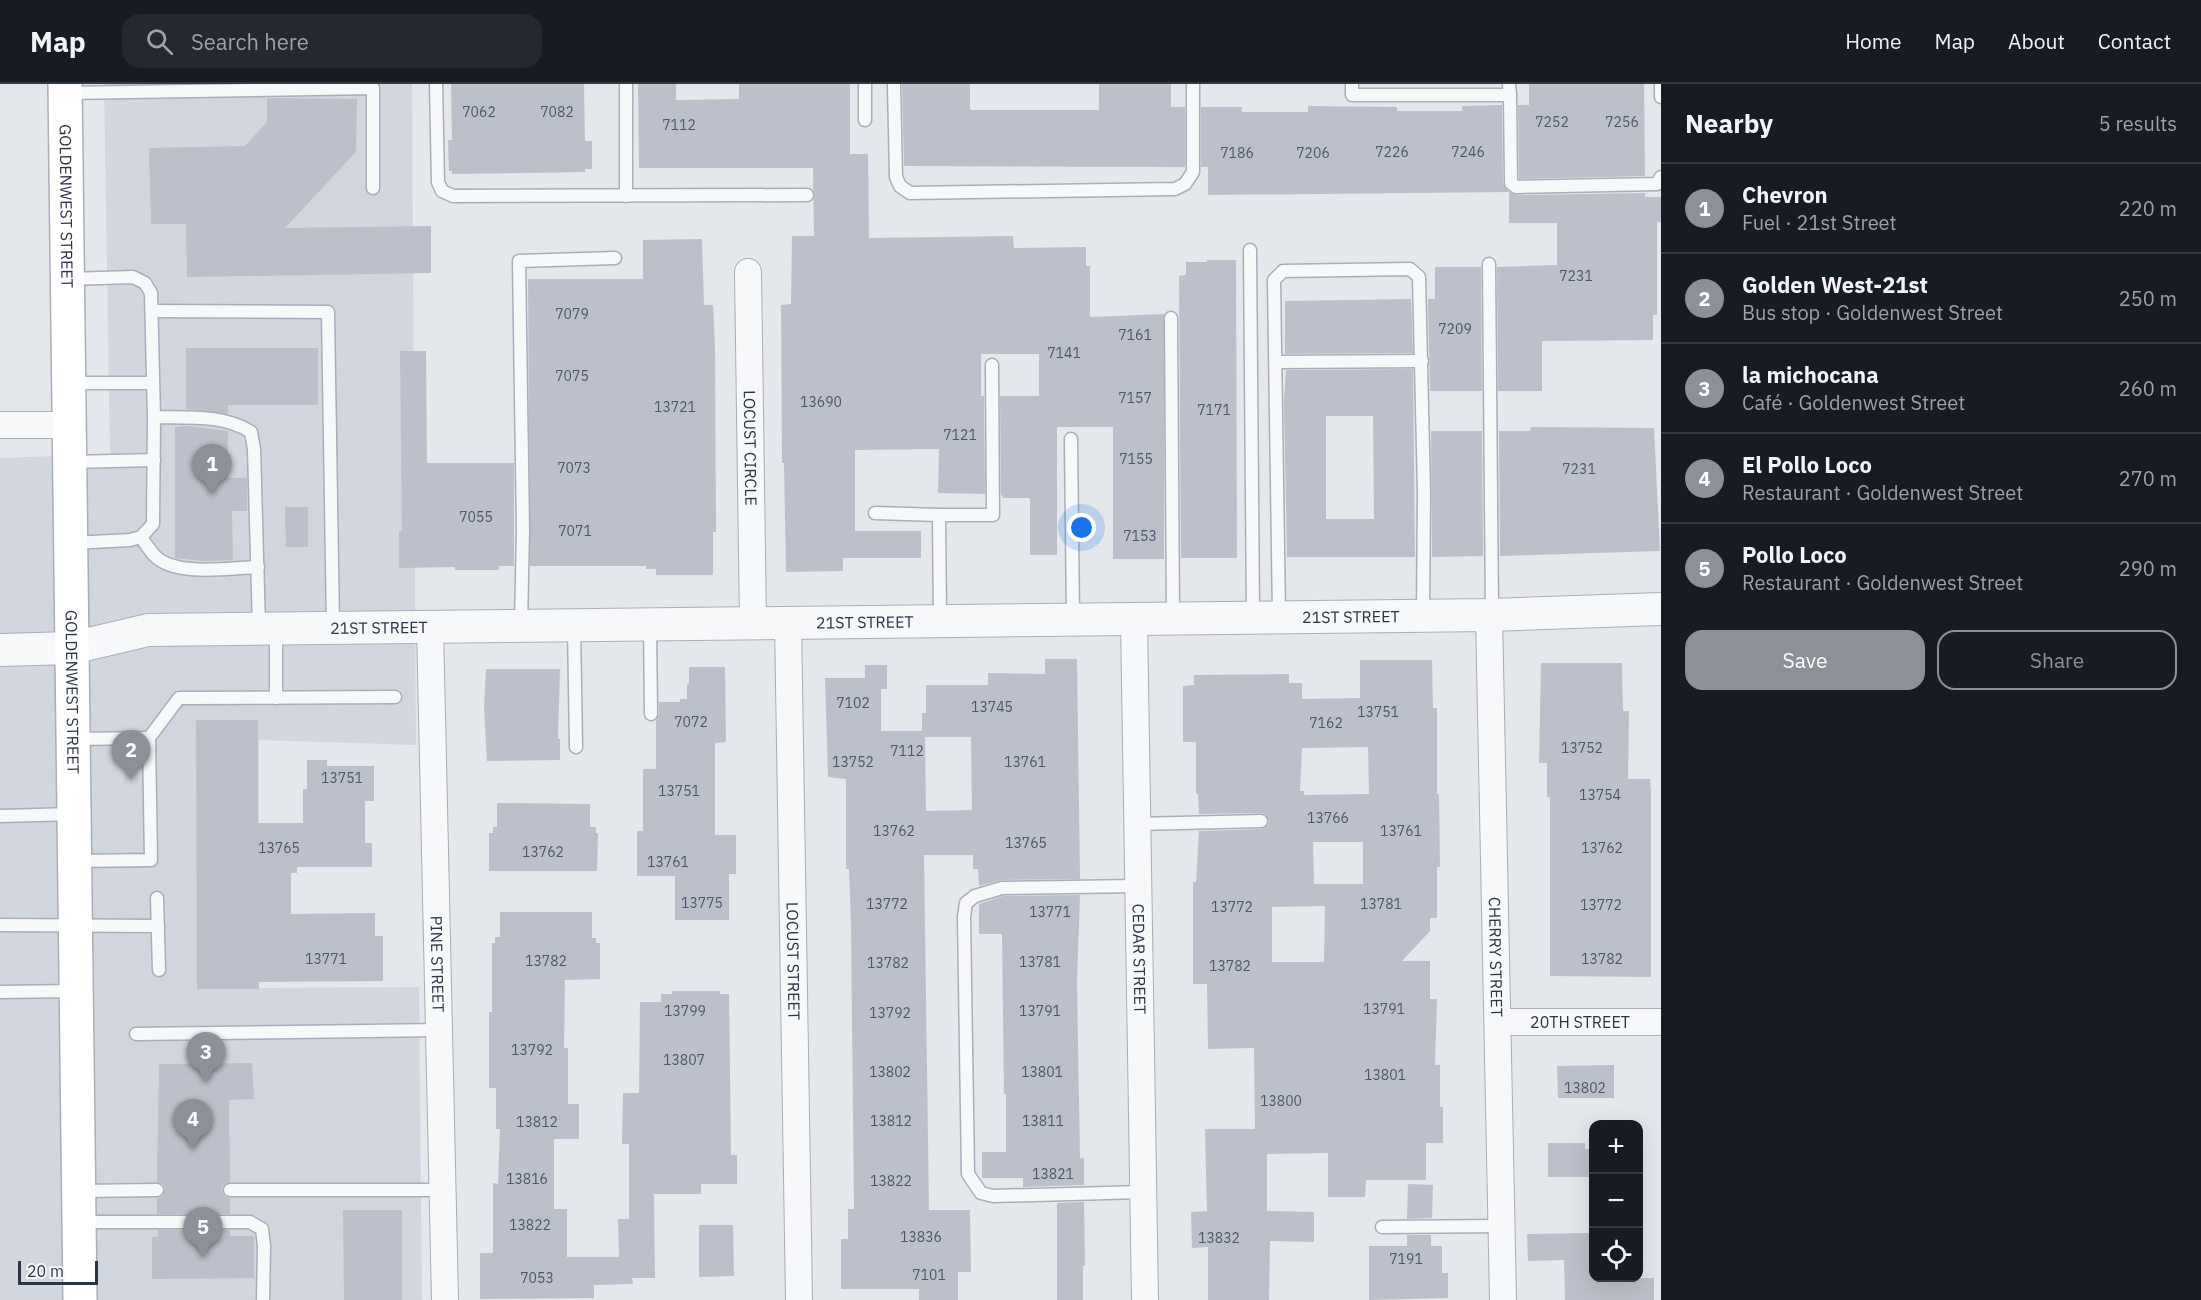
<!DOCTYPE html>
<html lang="en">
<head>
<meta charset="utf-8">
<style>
	:root { --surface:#171b24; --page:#242831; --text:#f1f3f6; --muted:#9ea1a6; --line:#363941; --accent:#8c9099 }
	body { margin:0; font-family:"IBM Plex Sans",sans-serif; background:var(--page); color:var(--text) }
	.controls { position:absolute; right:18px; bottom:18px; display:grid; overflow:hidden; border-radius:12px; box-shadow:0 6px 24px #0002 }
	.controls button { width:54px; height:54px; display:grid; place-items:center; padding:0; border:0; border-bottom:2px solid var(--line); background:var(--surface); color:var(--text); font:30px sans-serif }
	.scale { position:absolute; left:18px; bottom:15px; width:80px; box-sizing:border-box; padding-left:6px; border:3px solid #2b3445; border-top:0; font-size:16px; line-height:21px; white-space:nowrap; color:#2b3445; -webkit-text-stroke:4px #f4f6f9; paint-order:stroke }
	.you { position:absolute; left:1082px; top:444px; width:21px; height:21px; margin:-15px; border:4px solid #fff; border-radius:50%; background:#1a73e8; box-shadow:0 0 0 9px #1a73e833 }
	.badge { display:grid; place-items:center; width:39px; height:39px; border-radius:50%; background:var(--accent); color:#fff; font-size:20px; font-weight:700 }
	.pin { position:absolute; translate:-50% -50px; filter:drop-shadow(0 2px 3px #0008) }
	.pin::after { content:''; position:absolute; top:32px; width:21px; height:18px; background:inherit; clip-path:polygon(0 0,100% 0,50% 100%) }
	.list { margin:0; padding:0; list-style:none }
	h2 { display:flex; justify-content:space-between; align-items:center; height:78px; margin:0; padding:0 24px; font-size:26px }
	h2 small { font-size:20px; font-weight:400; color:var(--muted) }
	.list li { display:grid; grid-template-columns:39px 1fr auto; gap:18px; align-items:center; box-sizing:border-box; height:90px; padding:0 24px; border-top:2px solid var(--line) }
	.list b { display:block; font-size:22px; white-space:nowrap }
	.list p { margin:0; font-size:20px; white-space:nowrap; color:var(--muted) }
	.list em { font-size:20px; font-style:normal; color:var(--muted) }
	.actions { display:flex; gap:12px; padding:18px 24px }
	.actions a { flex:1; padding:14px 0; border:2px solid var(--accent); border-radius:18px; text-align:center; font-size:21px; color:var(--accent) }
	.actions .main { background:var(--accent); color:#fff }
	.icon { flex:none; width:33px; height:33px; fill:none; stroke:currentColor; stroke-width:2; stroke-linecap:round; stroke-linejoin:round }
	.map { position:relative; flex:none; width:1661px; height:1216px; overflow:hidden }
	header { display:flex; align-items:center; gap:36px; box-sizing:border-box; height:84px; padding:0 30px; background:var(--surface); border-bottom:2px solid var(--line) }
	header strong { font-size:28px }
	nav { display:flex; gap:33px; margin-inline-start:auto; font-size:21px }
	.search { width:420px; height:54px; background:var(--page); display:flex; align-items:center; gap:15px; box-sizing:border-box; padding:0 21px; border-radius:18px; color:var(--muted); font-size:22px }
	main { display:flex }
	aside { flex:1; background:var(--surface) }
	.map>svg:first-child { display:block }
	.built { fill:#d2d6de }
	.building { fill:#bbc0ca; fill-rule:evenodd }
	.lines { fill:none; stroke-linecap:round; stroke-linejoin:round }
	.service-casing { stroke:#a9aeb7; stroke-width:15 }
	.minor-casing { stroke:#a9aeb7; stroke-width:28 }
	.tertiary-casing { stroke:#a9aeb7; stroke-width:34 }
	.secondary-casing { stroke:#a9aeb7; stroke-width:36 }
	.service { stroke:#f7f8fa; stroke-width:12 }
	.minor { stroke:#f7f8fa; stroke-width:26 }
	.tertiary { stroke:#f7f8fa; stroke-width:32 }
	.secondary { stroke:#fff; stroke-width:33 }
	.labels { text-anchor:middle; stroke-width:5; stroke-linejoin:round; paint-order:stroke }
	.number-label { font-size:14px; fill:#4f5766 }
	.street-label { font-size:16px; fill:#2b3445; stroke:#f4f6f9 }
</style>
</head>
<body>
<header>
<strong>Map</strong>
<div class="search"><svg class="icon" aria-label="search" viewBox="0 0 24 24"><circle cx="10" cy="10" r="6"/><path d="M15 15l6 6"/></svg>Search here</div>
<nav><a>Home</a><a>Map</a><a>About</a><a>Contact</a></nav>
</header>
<main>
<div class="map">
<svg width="1661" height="1216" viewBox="0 0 1661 1216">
	<rect width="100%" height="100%" fill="#e4e7ec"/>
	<path class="built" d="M104,0H412L416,661L259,656V904L419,903L422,1216H0V374L110,370Z"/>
	<g class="building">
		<path d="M451,0H584L585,57H592V85H585V88L452,90V87H449L448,56H452Z"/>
		<path d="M638,0H676V16L739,15V0H850V70H868L869,154L1013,152L1014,164L1086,163V182H1090V233L1164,230V475H1113V343H1057V471H1030V414H1003L1001,410L1000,312H1039V270H981V312H984L985,410L938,409L939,365L855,366V447H921V474H843V487L786,488L784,379H782L781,221L791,220L792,152H814L813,84H639Z"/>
		<path d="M902,0H970V26H1099V0H1171V23H1185V83L904,82Z"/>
		<path d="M1529,0H1644L1645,92L1519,95L1518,21H1529Z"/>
		<path d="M267,14L357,15L356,68L285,144L431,142V189L187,193L186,140H151L149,64L245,62L267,38Z"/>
		<path d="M1502,21L1503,99L1509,108L1208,111V83H1201V23H1242V28H1308V22L1397,23V27H1462V22Z"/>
		<path d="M1509,108L1516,111L1645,109V113H1661V138H1657V231H1653V256L1542,257V307H1498L1497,183L1557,181V139H1509Z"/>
		<path d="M702,155L704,221H713L715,264L716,448H713V491H656V485H646V482H530L528,195H643V156Z"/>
		<path d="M1207,176H1236L1237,474H1181L1179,192L1186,191V178H1207Z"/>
		<path d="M1435,183H1481L1482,307H1430L1428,215H1435Z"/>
		<path d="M1411,215L1413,269L1285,270V217Z"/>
		<path d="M186,264H318V321H228V330L186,325Z"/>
		<path d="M400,267H426L427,379H514V482H499V486H455V483L399,484V447H402Z"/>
		<path d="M1413,285L1415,473H1287L1284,317L1286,286ZM1326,332H1373L1374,435H1326Z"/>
		<path d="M186,342L228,347V394H247V427H232L233,476L204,477L175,474V343Z"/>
		<path d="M1530,343L1654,344L1660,467L1500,472L1499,347H1531Z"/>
		<path d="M1431,347H1482L1483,472L1432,473Z"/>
		<path d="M285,423H308V463H286Z"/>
		<path d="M1045,575H1077L1080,795L1002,796L979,802L978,785H973V771H924L929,1126H970L971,1188H958V1216H919V1205H841V1155H848V1125H854L851,842L849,785H846V695L828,693L825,594H865V581H887V605H881V647H922V629H926V601H988V589L1045,590ZM925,653H971L972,726L926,727Z"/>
		<path d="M1360,576H1432L1433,624H1437V710H1439L1440,783H1437V834H1430V847L1402,877H1430V915H1437L1435,981H1440V1023H1443V1059H1426V1096H1366L1365,1113H1328V1069L1267,1070V1127L1314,1128V1158L1270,1157L1269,1216H1208V1163L1192,1164L1191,1128L1207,1127L1205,1045H1255L1254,964L1208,965L1207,900H1193V798H1196L1199,747L1261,745L1268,741L1269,736L1265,730L1261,729L1199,730L1198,710H1196V658H1183V602L1194,601V591L1289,590V599H1302V615L1360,614ZM1368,663L1369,710L1304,711V707H1300L1302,664ZM1313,758H1363V800H1314ZM1325,822L1324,878H1272V823Z"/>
		<path d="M1541,579H1622L1623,627H1629L1628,695H1650L1651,707V893L1550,892V713H1547V679H1539Z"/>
		<path d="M689,583H725L726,658L715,659V751H736V790H729V836H675V792H637V747H643V685H656V636L659,630V618H680V615H687V600H689Z"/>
		<path d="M486,585H560L558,655H560V676L487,677L484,622Z"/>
		<path d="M196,636H258V739H303V705H307V676H327V682H374V717H365V759H372V783H297V789H291V830L375,829V852H383V897L259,898V905H197Z"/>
		<path d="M497,719L590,720V743H596V749H598L597,787H489V749H493V743H497Z"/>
		<path d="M1080,811L1077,899L1080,1074H1084V1101L1023,1103V1094H982V1068H1006V1010H1004L1002,850H979V820L1003,812Z"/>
		<path d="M500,828H592V854H596V859H600V895L565,896L564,964H568V1020H579V1055H554V1125H567V1173H619L618,1135H629V1060H622L623,1009H639L640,918H661V910H672V907H720V910H729L731,1071H737V1100H701V1110H654L655,1194H632L633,1200L594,1201V1214L480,1215V1169H493V1099L498,1100L500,1045H496V1004H489V928H492V859H495V853H500Z"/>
		<path d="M252,979L254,1015L229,1016L230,1098L223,1101L222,1107L225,1113L230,1114V1130H157V1114L162,1113L165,1106L164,1101L157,1098L159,980Z"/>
		<path d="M1614,981V1014H1558L1557,982Z"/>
		<path d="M1548,1059H1585V1065H1593V1093H1548Z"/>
		<path d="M1408,1100L1433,1101L1432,1134L1407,1135Z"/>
		<path d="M1084,1118L1085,1182H1083V1216H1057V1119Z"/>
		<path d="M343,1126H402V1216H344Z"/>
		<path d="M699,1141H733L734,1192L699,1193Z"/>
		<path d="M158,1146H230V1152H254V1194L152,1195V1153H158Z"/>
		<path d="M1593,1149V1194H1654V1216H1565L1564,1176L1528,1177L1527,1150Z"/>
		<path d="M1407,1151H1431V1162H1442V1189H1448V1214L1369,1216V1162H1407Z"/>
	</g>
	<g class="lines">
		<defs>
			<g id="service">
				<path d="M436,0L438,98L442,107L453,112L807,111"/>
				<path d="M626,0V112"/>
				<path d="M865,0V36"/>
				<path d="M894,0L896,93L900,102L910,109L1175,105L1185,100L1193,88V0"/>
				<path d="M1352,0V11H1510L1509,0"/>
				<path d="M1661,0V13"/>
				<path d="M66,9L373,4V104"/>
				<path d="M1510,11L1511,99L1516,103L1657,100L1661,93"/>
				<path d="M1250,166L1253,532"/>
				<path d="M1489,180L1492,530"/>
				<path d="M68,195L133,193L145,199L151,209L154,333C185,334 224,330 251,348L254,365L259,543"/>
				<path d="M152,227L328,228L333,542"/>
				<path d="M1171,234L1173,533"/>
				<path d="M1276,278L1422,277"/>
				<path d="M70,299H152"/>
				<path d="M1071,355L1073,534"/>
				<path d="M71,378L154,376"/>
				<path d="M875,429L939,431"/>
				<path d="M141,453C145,459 150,467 155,472C176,493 230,484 258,483"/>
				<path d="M72,459L130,456L141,453L153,440L154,333"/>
				<path d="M1279,532L1274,196L1283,187L1410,185L1419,193L1424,409L1423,530"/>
				<path d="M940,535L939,431H993L992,281"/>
				<path d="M521,540L523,446L519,177L615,174"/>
				<path d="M650,541L651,630"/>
				<path d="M574,542L576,663"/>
				<path d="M276,546V614"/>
				<path d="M75,655L149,654"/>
				<path d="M0,732L74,730"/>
				<path d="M1137,740L1261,737"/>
				<path d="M76,777L151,776L149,654L179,614L395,613"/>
				<path d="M1138,802L1002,804L975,812L966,819L964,833L968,1090L981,1109L993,1112L1143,1108"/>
				<path d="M157,814L159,886"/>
				<path d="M0,841L158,842"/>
				<path d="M0,908L74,907"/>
				<path d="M136,950L440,946"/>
				<path d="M230,1106H444"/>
				<path d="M80,1107L157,1106"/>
				<path d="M81,1138H250L262,1145L264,1162L263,1216"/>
				<path d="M1382,1143L1502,1142"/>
			</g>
			<g id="minor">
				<path id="s1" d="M748,188L753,539"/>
				<path d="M0,341H69"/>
				<path id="s2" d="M1489,531L1503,1216"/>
				<path id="s3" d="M1134,535L1145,1216"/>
				<path id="s4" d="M788,538L799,1216"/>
				<path id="s5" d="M430,542L445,1216"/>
				<path id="s6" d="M1499,938H1661"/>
			</g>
			<g id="tertiary">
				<path id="s7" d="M0,566L72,564L148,546L1492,531L1661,525"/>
			</g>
			<g id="secondary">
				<path id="s8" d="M65,0L80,1216"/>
			</g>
		</defs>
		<use href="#service" class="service-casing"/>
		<use href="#minor" class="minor-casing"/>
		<use href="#tertiary" class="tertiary-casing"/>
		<use href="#secondary" class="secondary-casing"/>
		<use href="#service" class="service"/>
		<use href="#minor" class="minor"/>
		<use href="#tertiary" class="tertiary"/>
		<use href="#secondary" class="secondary"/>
	</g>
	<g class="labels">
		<g class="number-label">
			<text x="479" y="33">7062</text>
			<text x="557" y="33">7082</text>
			<text x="1552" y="43">7252</text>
			<text x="1622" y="43">7256</text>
			<text x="679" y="46">7112</text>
			<text x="1392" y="73">7226</text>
			<text x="1468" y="73">7246</text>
			<text x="1237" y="74">7186</text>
			<text x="1313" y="74">7206</text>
			<text x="1576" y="197">7231</text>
			<text x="572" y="235">7079</text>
			<text x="1455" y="250">7209</text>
			<text x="1135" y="256">7161</text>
			<text x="1064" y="274">7141</text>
			<text x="572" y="297">7075</text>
			<text x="1135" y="319">7157</text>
			<text x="821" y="323">13690</text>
			<text x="675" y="328">13721</text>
			<text x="1214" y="331">7171</text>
			<text x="960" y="356">7121</text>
			<text x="1136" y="380">7155</text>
			<text x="574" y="389">7073</text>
			<text x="1579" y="390">7231</text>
			<text x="476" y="438">7055</text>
			<text x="575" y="452">7071</text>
			<text x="1140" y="457">7153</text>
			<text x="853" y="624">7102</text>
			<text x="992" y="628">13745</text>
			<text x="1378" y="633">13751</text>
			<text x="691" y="643">7072</text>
			<text x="1326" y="644">7162</text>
			<text x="1582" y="669">13752</text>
			<text x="907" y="672">7112</text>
			<text x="853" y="683">13752</text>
			<text x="1025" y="683">13761</text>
			<text x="342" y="699">13751</text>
			<text x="679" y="712">13751</text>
			<text x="1600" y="716">13754</text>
			<text x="1328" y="739">13766</text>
			<text x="894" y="752">13762</text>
			<text x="1401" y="752">13761</text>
			<text x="1026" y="764">13765</text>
			<text x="279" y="769">13765</text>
			<text x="1602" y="769">13762</text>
			<text x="543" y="773">13762</text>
			<text x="668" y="783">13761</text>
			<text x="702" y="824">13775</text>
			<text x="887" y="825">13772</text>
			<text x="1381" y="825">13781</text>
			<text x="1601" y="826">13772</text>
			<text x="1232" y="828">13772</text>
			<text x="1050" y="833">13771</text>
			<text x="326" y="880">13771</text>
			<text x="1602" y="880">13782</text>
			<text x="546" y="882">13782</text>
			<text x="1040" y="883">13781</text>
			<text x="888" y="884">13782</text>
			<text x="1230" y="887">13782</text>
			<text x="1384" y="930">13791</text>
			<text x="685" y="932">13799</text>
			<text x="1040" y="932">13791</text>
			<text x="890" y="934">13792</text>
			<text x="532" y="971">13792</text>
			<text x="684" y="981">13807</text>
			<text x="890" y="993">13802</text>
			<text x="1042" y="993">13801</text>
			<text x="1385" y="996">13801</text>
			<text x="1585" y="1009">13802</text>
			<text x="1281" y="1022">13800</text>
			<text x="891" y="1042">13812</text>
			<text x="1043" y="1042">13811</text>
			<text x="537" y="1043">13812</text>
			<text x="1053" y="1095">13821</text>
			<text x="527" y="1100">13816</text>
			<text x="891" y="1102">13822</text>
			<text x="530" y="1146">13822</text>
			<text x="921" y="1158">13836</text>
			<text x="1219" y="1159">13832</text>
			<text x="1406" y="1180">7191</text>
			<text x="929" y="1196">7101</text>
			<text x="537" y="1199">7053</text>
		</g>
		<g class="street-label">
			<text dy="6" stroke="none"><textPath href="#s8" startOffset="122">GOLDENWEST STREET</textPath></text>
			<text dy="6" stroke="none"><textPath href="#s1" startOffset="176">LOCUST CIRCLE</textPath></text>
			<text dy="6" stroke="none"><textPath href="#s7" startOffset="1353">21ST STREET</textPath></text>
			<text dy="6" stroke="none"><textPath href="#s7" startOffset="867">21ST STREET</textPath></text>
			<text dy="6" stroke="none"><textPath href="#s7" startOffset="381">21ST STREET</textPath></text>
			<text dy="6" stroke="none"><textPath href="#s8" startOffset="608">GOLDENWEST STREET</textPath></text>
			<text dy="6" stroke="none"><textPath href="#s2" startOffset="342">CHERRY STREET</textPath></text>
			<text dy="6" stroke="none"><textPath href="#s3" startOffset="340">CEDAR STREET</textPath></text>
			<text dy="6" stroke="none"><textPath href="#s4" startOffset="339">LOCUST STREET</textPath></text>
			<text dy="6" stroke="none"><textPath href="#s5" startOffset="338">PINE STREET</textPath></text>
			<text dy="6" stroke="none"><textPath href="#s6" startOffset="81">20TH STREET</textPath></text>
		</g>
	</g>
</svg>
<div class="controls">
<button>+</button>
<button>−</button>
<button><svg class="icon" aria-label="locate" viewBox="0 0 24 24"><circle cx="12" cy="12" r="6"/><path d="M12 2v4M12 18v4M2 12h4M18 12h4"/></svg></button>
</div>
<div class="scale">20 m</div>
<div class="you"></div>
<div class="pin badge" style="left:212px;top:410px">1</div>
<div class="pin badge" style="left:131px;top:696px">2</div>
<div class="pin badge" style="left:206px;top:998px">3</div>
<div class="pin badge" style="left:193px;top:1065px">4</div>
<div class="pin badge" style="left:203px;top:1173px">5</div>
</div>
<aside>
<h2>Nearby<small>5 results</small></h2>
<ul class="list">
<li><span class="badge">1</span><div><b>Chevron</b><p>Fuel · 21st Street</p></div><em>220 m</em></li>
<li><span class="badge">2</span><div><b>Golden West-21st</b><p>Bus stop · Goldenwest Street</p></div><em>250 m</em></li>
<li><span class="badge">3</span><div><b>la michocana</b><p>Café · Goldenwest Street</p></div><em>260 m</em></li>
<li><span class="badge">4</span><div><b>El Pollo Loco</b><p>Restaurant · Goldenwest Street</p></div><em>270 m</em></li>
<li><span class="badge">5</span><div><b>Pollo Loco</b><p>Restaurant · Goldenwest Street</p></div><em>290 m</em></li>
</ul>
<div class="actions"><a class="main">Save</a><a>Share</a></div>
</aside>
</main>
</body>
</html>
